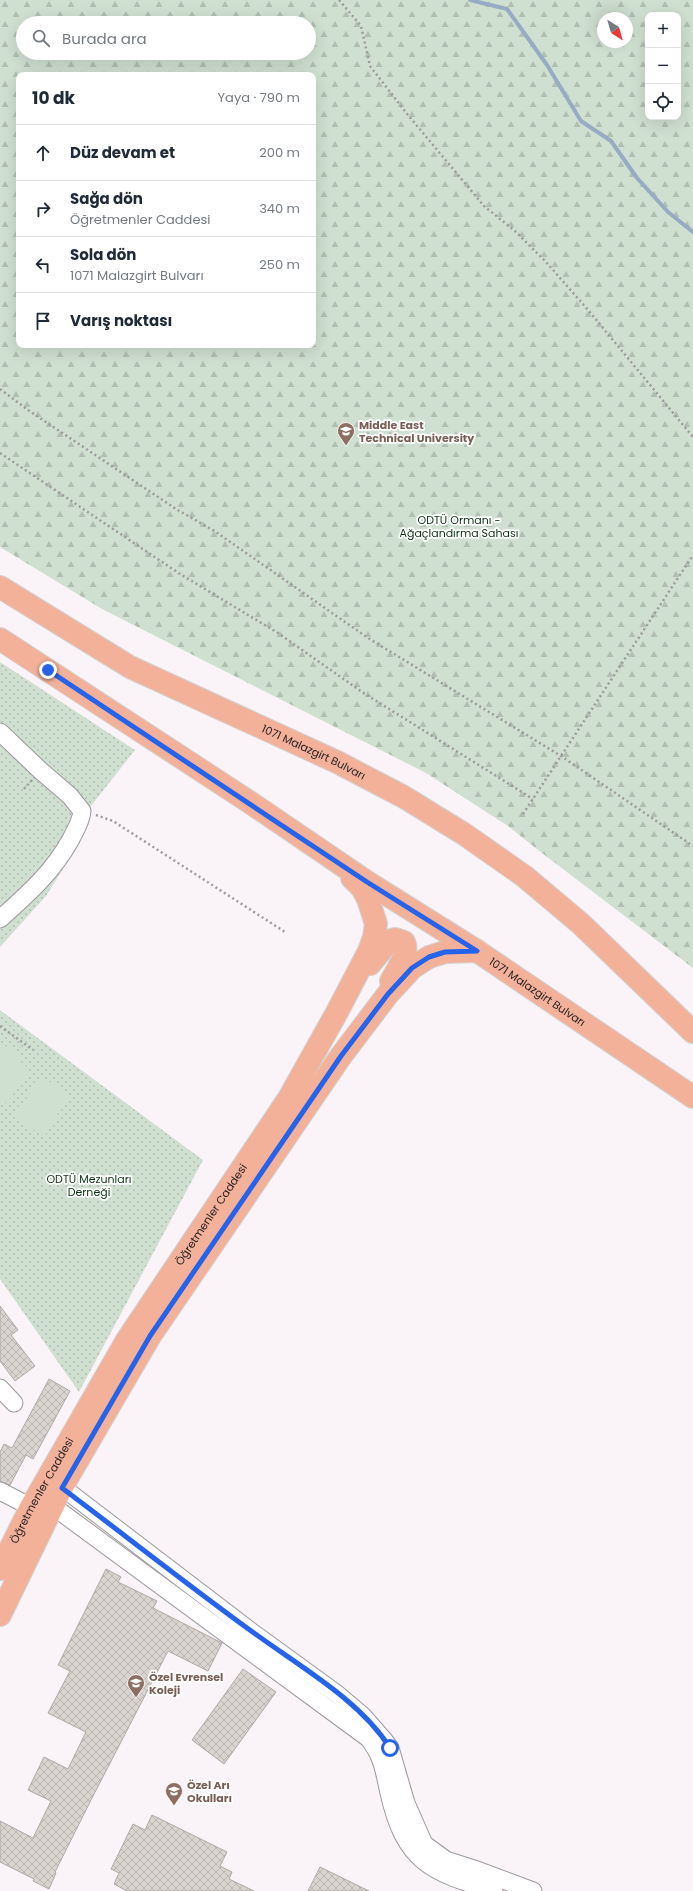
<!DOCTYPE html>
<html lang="tr">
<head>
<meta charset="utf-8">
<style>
	:root { --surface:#fff; --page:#f2f2f3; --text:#1f2937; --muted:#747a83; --line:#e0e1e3 }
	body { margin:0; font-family:Poppins,sans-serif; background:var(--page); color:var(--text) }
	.controls { position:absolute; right:12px; top:12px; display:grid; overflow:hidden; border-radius:8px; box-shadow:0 4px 16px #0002 }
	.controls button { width:36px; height:36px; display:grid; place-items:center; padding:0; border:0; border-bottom:1px solid var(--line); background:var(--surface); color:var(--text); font:20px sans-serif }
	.compass { position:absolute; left:597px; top:12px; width:36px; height:36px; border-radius:50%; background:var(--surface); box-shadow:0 4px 16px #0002; rotate:143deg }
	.stop { position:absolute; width:12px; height:12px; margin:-9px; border:3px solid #2563eb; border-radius:50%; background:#fff }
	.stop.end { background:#2563eb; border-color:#fff; box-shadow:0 1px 4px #0008 }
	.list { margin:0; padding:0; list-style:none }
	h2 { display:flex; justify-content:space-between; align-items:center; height:52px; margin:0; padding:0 16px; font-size:17px }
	h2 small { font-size:13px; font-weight:400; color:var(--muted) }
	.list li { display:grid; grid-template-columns:26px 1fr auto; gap:12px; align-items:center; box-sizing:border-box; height:56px; padding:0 16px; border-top:1px solid var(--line) }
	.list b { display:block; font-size:15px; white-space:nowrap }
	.list p { margin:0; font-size:13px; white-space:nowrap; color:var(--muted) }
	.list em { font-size:13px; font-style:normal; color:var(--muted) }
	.icon { flex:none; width:22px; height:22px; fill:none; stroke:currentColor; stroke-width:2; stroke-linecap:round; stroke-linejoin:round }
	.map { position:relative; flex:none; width:693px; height:1891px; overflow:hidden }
	.search { position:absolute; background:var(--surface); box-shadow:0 4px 16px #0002; left:16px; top:16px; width:300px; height:44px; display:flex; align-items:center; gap:10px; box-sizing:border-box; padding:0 14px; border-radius:22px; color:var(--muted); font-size:15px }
	.panel { position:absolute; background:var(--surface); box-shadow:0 4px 16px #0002; left:16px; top:72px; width:300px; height:276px; border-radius:8px }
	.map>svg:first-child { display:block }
	.green { fill:url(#green-dots) }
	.forest { fill:url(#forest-firs); fill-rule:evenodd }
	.pitch { fill:#cfdfd0 }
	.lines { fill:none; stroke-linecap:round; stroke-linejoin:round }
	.stream { stroke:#97acc4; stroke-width:4 }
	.building { fill:url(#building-cross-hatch); stroke:#aea9a5 }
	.minor-casing { stroke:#9c979c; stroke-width:19 }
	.major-casing { stroke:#d2d2d2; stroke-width:24 }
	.path { stroke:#9d999d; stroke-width:2.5; stroke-dasharray:2 3; stroke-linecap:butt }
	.minor { stroke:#fff; stroke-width:17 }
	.major { stroke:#f3b19a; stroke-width:22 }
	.route { stroke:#2563eb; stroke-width:5 }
	.labels { text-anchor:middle; stroke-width:3.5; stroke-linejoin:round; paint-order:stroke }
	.education-label { font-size:11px; font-weight:bold; fill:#785e54; stroke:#fff; text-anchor:start }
	.park-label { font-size:11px; fill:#0c3413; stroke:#fff }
	.street-label { font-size:11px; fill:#201e20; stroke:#fff }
</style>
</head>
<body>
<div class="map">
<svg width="693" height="1891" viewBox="0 0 693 1891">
	<defs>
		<pattern id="green-dots" width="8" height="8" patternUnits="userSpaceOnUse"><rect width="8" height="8" fill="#cfdfd0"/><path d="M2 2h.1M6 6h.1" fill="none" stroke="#b1bfb2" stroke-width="1.8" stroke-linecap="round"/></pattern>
		<pattern id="forest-firs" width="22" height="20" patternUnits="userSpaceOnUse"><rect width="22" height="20" fill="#cfdfd0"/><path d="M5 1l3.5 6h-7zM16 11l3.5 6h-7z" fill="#b1bfb2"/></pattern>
		<pattern id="building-cross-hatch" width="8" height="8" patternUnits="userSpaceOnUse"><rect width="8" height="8" fill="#dad4d0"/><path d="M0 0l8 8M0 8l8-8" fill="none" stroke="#bbb6b2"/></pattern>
	</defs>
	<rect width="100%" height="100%" fill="#faf4f9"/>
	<g class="green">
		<path d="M0,662L135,750L91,806L63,869L46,896L0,947Z"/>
		<path d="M0,1010L203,1160L79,1392L0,1279Z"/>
	</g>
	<path class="forest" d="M0,0H693V968L538,850L508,826L426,773L102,609L0,547ZM648,15H678V117H648ZM603,18H627V42H603ZM23,23H309V53H23ZM19,75H313V345H19Z"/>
	<g class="pitch">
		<path d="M0,1043L20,1054L19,1061L30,1069L7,1103L0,1099Z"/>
		<path d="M41,1076L69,1094L45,1136L14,1119Z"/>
	</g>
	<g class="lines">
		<path class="stream" d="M470,0L507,9L547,65L581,121L611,141L637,178L668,212L693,232"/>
	</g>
	<g class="building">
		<path d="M0,1306L18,1330L11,1335L35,1366L15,1381L0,1361Z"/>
		<path d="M49,1379L70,1391L33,1459L26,1455L10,1485L0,1481V1452L4,1444L12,1448Z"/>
		<path d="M106,1569L121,1577L118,1582L157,1601L153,1608L222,1643L208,1671L168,1651L92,1798L55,1872L56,1873L49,1889L33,1881L34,1879L0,1862V1821L33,1838L51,1801L28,1790L44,1757L68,1769L86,1732L48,1713L70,1671L58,1665Z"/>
		<path d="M243,1669L276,1692L224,1764L192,1740Z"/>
		<path d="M152,1815L227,1852L220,1866L232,1872L229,1879L254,1891H127L114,1884L119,1873L111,1869L133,1824L145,1830Z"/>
		<path d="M320,1867L369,1891H308Z"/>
	</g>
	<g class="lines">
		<defs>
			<g id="minor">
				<path d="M0,732L41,771L70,796L82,811C81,822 76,829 71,839C53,872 28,894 0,919"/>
				<path d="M0,1388L14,1403"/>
				<path d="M62,1487L253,1633L337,1694L363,1716L384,1740L390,1748L406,1803L424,1844L446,1860L474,1869L533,1891"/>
				<path d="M0,1491L31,1507"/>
				<path d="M54,1507L368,1738C383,1756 384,1771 389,1793C405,1863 431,1872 494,1891"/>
			</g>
			<g id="major">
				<path id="s1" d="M0,587L130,667L337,762L404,797L464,834L524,876L581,924L693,1032"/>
				<path id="s2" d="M0,639L251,803L367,882L477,951L693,1097"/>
				<path d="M370,964L389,941L395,939L404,942C410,953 397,970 391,981"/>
				<path id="s3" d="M0,1569L31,1507L127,1340L289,1098L336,1014L369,951L374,937L376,924L368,899L362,888L352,878"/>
				<path d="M0,1615L62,1487L150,1336L341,1056L388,994L412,968L429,957L445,952L477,951"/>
			</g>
		</defs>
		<use href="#minor" class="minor-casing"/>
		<use href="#major" class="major-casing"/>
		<g class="path">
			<path d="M339,0L361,26L370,66L408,115L484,206L515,231L546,262L589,311L693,437"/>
			<path d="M0,389L28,410L176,509L216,532L368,638L561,756L693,846"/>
			<path d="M0,453L180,574L278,633L362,692L533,799"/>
			<path d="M24,789L32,780"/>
			<path d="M523,814L693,555"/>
			<path d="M96,815L113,821L285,932"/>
			<path d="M0,1026L33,1050"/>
		</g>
		<use href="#minor" class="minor"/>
		<use href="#major" class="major"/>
	</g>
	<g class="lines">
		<path class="route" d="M48,670L367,882L477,951L445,952L429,957L412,968L388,994L341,1056L150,1336L62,1488C126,1536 189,1586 254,1633C299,1666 360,1700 390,1748"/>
	</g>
	<defs>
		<symbol id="university-pin" viewBox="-11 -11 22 30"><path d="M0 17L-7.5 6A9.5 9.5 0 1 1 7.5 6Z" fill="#8d6e63" stroke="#fff"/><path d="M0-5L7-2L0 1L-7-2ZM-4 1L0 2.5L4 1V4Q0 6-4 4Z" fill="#fff"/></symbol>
		<symbol id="school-pin" viewBox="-11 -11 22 30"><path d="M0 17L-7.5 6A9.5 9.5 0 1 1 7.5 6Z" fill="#8d6e63" stroke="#fff"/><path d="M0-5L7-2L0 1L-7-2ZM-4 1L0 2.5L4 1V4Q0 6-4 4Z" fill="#fff"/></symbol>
	</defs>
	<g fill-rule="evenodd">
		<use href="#university-pin" x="336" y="421" width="20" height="27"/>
		<use href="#school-pin" x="126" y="1673" width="20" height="27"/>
		<use href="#school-pin" x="164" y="1781" width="20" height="27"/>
	</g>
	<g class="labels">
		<g class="education-label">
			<text x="359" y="429">Middle East<tspan x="359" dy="13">Technical University</tspan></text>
			<text x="149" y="1681">Özel Evrensel<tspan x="149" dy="13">Koleji</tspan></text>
			<text x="187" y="1789">Özel Arı<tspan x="187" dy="13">Okulları</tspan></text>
		</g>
		<g class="park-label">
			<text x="459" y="524">ODTÜ Ormanı -<tspan x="459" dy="13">Ağaçlandırma Sahası</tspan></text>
			<text x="89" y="1183">ODTÜ Mezunları<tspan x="89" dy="13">Derneği</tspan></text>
		</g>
		<g class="street-label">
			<text dy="4" stroke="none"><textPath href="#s1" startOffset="355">1071 Malazgirt Bulvarı</textPath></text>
			<text dy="4" stroke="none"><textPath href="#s2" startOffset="643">1071 Malazgirt Bulvarı</textPath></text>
			<text dy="4" stroke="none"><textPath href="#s3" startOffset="413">Öğretmenler Caddesi</textPath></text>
			<text dy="4" stroke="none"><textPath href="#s3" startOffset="89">Öğretmenler Caddesi</textPath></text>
		</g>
	</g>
</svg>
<div class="controls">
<button>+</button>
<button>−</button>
<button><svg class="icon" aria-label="locate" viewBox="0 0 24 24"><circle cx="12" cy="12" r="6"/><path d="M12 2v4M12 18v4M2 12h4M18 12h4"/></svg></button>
</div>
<svg class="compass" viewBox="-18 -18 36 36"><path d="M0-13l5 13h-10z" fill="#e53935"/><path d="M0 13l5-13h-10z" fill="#747a83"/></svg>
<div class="stop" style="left:390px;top:1748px"></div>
<div class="stop end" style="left:48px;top:670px"></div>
<div class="search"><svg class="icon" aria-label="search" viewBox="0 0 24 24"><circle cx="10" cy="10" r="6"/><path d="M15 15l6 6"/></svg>Burada ara</div>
<section class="panel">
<h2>10 dk<small>Yaya · 790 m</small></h2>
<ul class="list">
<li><svg class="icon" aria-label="ahead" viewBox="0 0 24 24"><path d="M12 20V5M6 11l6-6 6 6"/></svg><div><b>Düz devam et</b></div><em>200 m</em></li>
<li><svg class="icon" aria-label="right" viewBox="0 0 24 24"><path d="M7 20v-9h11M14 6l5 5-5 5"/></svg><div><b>Sağa dön</b><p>Öğretmenler Caddesi</p></div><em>340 m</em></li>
<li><svg class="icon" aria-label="left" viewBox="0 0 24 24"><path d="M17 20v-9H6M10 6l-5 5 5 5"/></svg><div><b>Sola dön</b><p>1071 Malazgirt Bulvarı</p></div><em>250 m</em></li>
<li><svg class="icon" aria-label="arrive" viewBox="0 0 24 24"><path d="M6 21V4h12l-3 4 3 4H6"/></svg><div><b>Varış noktası</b></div></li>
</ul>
</section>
</div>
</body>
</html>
